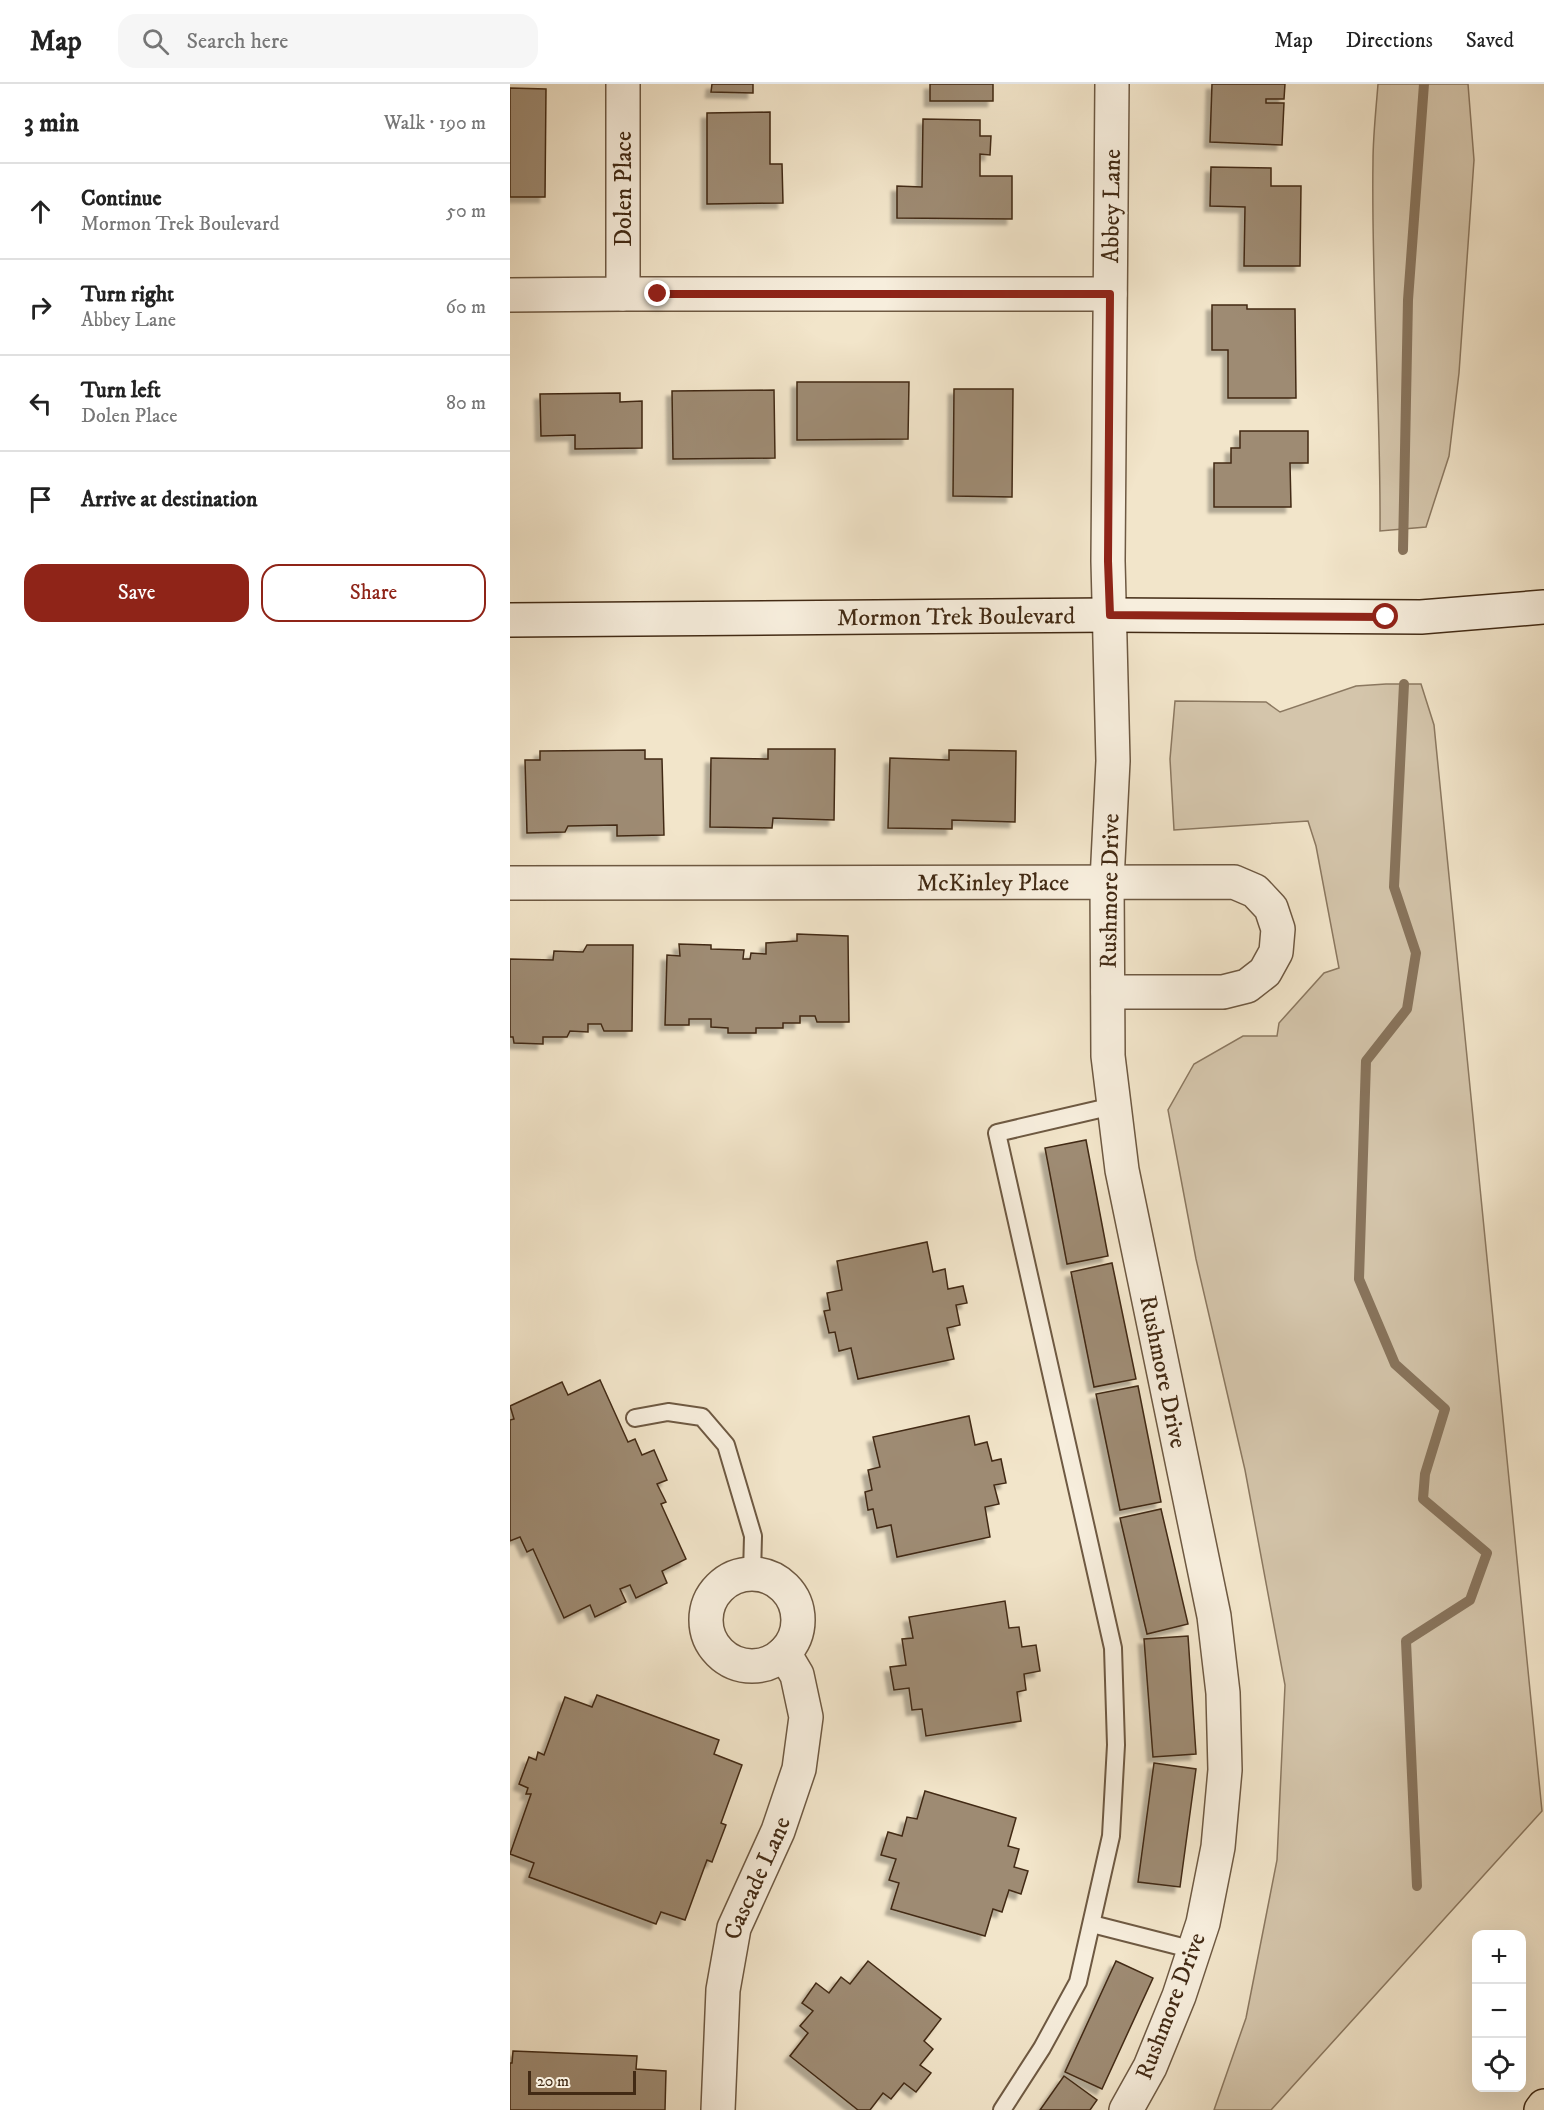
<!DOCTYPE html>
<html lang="en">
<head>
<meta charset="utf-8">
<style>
	:root { --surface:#fff; --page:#f6f6f6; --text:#222; --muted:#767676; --line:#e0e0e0; --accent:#8f2418 }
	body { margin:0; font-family:"IM FELL DW Pica",serif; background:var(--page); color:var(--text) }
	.controls { position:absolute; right:18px; bottom:18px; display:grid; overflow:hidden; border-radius:12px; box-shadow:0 6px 24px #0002 }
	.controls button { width:54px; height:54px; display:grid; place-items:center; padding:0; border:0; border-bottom:2px solid var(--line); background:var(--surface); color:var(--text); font:30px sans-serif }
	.scale { position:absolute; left:18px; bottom:15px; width:108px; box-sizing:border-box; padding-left:6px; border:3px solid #422a14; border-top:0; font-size:16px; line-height:21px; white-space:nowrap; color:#422a14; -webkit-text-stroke:4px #f7eedd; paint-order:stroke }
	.stop { position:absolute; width:18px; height:18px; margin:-14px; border:4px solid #8f2418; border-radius:50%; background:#fff }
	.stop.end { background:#8f2418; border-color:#fff; box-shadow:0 2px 6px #0008 }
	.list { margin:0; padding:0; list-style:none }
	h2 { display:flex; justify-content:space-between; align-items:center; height:78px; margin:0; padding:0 24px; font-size:26px }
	h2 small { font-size:20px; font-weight:400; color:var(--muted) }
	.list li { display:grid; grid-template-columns:39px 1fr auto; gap:18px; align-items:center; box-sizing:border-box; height:96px; padding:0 24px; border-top:2px solid var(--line) }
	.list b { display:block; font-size:22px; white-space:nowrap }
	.list p { margin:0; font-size:20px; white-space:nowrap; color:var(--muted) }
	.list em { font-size:20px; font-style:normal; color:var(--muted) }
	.actions { display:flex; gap:12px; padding:18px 24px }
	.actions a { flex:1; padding:14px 0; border:2px solid var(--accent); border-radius:18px; text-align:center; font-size:21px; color:var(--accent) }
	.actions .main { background:var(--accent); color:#fff }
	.icon { flex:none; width:33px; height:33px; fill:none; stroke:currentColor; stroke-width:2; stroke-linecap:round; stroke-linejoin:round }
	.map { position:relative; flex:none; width:1034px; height:2026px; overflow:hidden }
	header { display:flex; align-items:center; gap:36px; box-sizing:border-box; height:84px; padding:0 30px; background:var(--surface); border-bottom:2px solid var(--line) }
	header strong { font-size:28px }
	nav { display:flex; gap:33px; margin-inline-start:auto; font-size:21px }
	.search { width:420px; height:54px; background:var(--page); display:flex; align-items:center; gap:15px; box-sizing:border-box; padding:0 21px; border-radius:18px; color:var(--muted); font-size:22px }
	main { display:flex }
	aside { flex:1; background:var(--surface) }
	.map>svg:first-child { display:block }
	.green { fill:#d4c5ab; stroke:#8b7860; stroke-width:1.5 }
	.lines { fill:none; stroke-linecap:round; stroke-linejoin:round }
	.stream { stroke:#88745c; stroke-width:10 }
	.building { fill:#9e8b73; stroke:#422a14; stroke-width:1.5; filter:url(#shadow) }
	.lane-casing { stroke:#6e5942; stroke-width:20 }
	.street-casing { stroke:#6e5942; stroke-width:36 }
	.secondary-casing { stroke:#422a14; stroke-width:36 }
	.highway-casing { stroke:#422a14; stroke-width:36 }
	.lane { stroke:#f7eedd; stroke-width:16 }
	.street { stroke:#f7eedd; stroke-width:33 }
	.secondary { stroke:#f7eedd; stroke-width:33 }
	.highway { stroke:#f2e5ca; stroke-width:33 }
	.route { stroke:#8f2418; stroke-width:8 }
	.labels { text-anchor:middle; stroke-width:5; stroke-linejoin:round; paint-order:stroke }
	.street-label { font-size:24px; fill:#422a14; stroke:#f7eedd }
</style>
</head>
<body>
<header>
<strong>Map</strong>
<div class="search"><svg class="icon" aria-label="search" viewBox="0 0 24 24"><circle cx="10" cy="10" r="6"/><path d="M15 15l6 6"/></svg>Search here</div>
<nav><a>Map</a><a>Directions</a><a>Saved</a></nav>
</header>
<main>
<aside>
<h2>3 min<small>Walk · 190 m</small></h2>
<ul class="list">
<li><svg class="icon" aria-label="ahead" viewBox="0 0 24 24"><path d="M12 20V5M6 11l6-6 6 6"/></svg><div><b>Continue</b><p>Mormon Trek Boulevard</p></div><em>50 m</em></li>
<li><svg class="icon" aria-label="right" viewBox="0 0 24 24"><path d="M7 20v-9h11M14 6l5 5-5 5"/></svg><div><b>Turn right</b><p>Abbey Lane</p></div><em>60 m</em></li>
<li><svg class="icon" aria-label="left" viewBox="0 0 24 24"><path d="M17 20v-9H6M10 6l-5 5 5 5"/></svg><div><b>Turn left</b><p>Dolen Place</p></div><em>80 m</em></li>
<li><svg class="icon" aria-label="arrive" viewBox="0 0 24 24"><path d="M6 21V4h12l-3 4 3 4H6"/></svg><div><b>Arrive at destination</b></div></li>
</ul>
<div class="actions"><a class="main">Save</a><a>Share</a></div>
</aside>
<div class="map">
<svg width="1034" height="2026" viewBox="0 0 1034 2026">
	<defs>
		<filter id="shadow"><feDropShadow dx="-5.5" dy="5.5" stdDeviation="1.5" flood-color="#0004"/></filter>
	</defs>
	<rect width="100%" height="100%" fill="#f2e5ca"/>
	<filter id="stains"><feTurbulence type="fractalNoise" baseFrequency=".00333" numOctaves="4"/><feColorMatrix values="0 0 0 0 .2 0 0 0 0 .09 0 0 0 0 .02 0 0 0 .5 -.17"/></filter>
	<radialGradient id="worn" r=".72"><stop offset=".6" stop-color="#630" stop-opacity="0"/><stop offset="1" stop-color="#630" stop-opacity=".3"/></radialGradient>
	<g class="green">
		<path d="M868,0H958L964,76L949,289L939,372L916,443L870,447C871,324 861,200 863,77C863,52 866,26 868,0Z"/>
		<path d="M876,600H911L924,641L1032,1727L761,2026H704L736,1934L767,1776L775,1601L735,1386L686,1175L658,1026L684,980L733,952H767L769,939L814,889L829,884L806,762L798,737L664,746L660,675L665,617L756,618L770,628L846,602Z"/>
	</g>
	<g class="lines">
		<g class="stream">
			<path d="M893,466L898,216L914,0"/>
			<path d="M894,600L884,803L906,869L897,925L856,977L849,1195L885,1280L935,1325L915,1390L913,1415L977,1469L960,1516L896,1557L907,1802"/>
		</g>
	</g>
	<g class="building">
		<path d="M202,0H243V9L201,8Z"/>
		<rect x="420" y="0" width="63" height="17"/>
		<path d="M702,0H775L774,15H756V19H774L772,61L700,58Z"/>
		<path d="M0,4L36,5L35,113H0Z"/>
		<path d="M260,28V80H272L273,119L197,120V29Z"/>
		<path d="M413,35L470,36V52H481L480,71L470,70V92H502V135L387,134V102L412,103Z"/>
		<path d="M701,83L761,84V102H791L790,182H734L735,123L700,122Z"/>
		<path d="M702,221H737V225H785L786,314H718V266H702Z"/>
		<path d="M287,298H399L398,355L287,356Z"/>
		<path d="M444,305H503L502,413L443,412Z"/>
		<path d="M264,306L265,374L163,375L162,307Z"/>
		<path d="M110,309V318L132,317V364L65,365V351L31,352L30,310Z"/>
		<path d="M730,347H798V379H780L781,423H704V379H721V364H730Z"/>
		<path d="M258,665H325L324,736L263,734L262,744L200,743L201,674L258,675Z"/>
		<path d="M135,666V675H152L154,751L107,752V741L58,742L55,748L17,749L15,676H30V667Z"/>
		<path d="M439,666L506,667L505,738L442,736V745L378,744L380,674L439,676Z"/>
		<path d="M287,850L338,852L339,938H307L305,932H290V939H273V944H246V949H218V944L201,943V935H179V941H155L157,871L170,872L169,860L201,861V865L234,866L233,875H240L241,869L256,870V859L287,857Z"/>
		<path d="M77,861H123L122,947H94L91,940H78V948L60,947L57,953H33V960L4,959L3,953H0V875L43,876L44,867L73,868Z"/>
		<path d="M576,1056L598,1172L557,1180L535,1064Z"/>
		<path d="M417,1158L423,1188L435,1185L438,1205L453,1202L457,1219L446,1221L450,1241L437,1244L444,1275L348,1295L341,1264L329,1267L325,1248L319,1249L314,1227L320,1226L317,1209L332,1206L327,1177Z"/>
		<path d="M602,1179L626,1295L584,1303L561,1188Z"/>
		<path d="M90,1296L118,1358L125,1355L132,1371L144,1366L157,1396L147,1400L156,1418L151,1420L176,1475L152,1487L157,1499L126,1514L120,1501L110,1505L116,1518L85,1533L80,1521L54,1534L23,1465L17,1468L10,1453L0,1457V1336L4,1335L0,1322L52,1298L58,1311Z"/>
		<path d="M628,1302L651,1418L610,1426L586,1310Z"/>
		<path d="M459,1332L465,1361L477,1358L482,1377L491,1375L496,1399L484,1401L489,1420L475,1423L480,1453L387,1473L381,1441L367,1444L363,1425L358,1426L355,1408L362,1406L358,1386L370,1383L363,1353Z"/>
		<path d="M651,1425L678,1540L637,1550L610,1434Z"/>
		<path d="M495,1517L499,1544L509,1543L512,1563L526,1561L530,1587L514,1590L516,1606L507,1608L511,1637L416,1652L412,1625L402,1626L399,1604L384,1606L380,1583L396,1581L392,1555L403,1554L399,1533Z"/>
		<path d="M678,1552L686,1670L643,1673L634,1555Z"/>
		<path d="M87,1611L209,1656L204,1670L232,1681L211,1739L216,1741L202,1778L197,1776L175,1836L151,1828L146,1840L19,1793L24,1779L0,1770L21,1710H16L18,1704L9,1700L19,1673L26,1676L28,1668L34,1671L55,1613L82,1623Z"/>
		<path d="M644,1679L686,1685L670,1803L628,1798Z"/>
		<path d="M415,1707L506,1734L498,1762L509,1765L504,1783L518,1787L511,1810L499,1806L492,1828L483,1825L475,1852L381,1825L389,1799L379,1796L386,1775L371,1771L378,1748L392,1752L397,1733L407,1735Z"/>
		<path d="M358,1877L431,1935L414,1957L423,1965L410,1981L421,1989L406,2008L394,1999L381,2015L373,2009L360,2026H348L280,1972L298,1949L290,1942L303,1927L292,1919L306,1899L319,1909L331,1893L340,1900Z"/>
		<path d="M606,1877L643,1894L592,2005L555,1988Z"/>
		<path d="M3,1967L127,1972L126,1985L156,1987L155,2026H0V1979H2Z"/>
		<path d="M554,1992L587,2016L580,2026H530Z"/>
	</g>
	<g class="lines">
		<defs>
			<g id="lane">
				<path d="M125,1334L158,1328L192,1333L216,1361L243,1452L242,1490"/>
				<path d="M582,1840L684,1866"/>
				<path d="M492,2026L532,1964L568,1898L601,1752L606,1661L603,1564L487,1049L603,1022"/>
			</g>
			<g id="street">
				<path id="s1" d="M602,0L598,477L603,677L597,797L598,972L612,1086L704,1532L713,1609L715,1686L708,1763L693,1839L669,1912L640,1983L616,2026"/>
				<path d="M113,210H600"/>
				<path d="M0,211L113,210V0"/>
				<path id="s2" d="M0,799L724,798L745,807L761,824L768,845L766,868L755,888L737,902L713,908H598"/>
				<circle cx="242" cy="1536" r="46"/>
				<path id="s3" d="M208,2026L213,1906L224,1844L268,1747L289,1685L296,1633L287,1591L274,1569"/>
			</g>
			<g id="secondary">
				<path id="s4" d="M0,536L600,531L911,533L1034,523"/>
			</g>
			<path id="highway" d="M1031,2026L1034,2022"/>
		</defs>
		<use href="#lane" class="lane-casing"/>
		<use href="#street" class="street-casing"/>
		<use href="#secondary" class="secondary-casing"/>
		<use href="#highway" class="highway-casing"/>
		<use href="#lane" class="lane"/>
		<use href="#street" class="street"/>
		<use href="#secondary" class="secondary"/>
		<use href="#highway" class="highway"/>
	</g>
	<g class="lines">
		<path class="route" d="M148,210H600L598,477L600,531L876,533"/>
	</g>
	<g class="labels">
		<g class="street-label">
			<text transform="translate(113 105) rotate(-90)" y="8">Dolen Place</text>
			<text transform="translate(601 122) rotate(-89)" y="8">Abbey Lane</text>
			<text dy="8" stroke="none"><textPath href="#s4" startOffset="446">Mormon Trek Boulevard</textPath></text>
			<text dy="8" stroke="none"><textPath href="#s2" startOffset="483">McKinley Place</textPath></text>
			<text transform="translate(599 807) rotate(-89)" y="8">Rushmore Drive</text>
			<text dy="8" stroke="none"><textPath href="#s1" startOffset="1293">Rushmore Drive</textPath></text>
			<text dy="8" stroke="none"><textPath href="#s3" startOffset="238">Cascade Lane</textPath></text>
			<text transform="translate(660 1922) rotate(-69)" y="8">Rushmore Drive</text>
		</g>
	</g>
	<rect width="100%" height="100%" filter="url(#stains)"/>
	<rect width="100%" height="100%" fill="url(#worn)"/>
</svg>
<div class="controls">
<button>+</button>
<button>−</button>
<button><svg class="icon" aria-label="locate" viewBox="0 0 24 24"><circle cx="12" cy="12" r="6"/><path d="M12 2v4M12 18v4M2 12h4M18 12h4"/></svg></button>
</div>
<div class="scale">20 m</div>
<div class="stop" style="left:876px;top:533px"></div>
<div class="stop end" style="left:148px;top:210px"></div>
</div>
</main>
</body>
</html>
